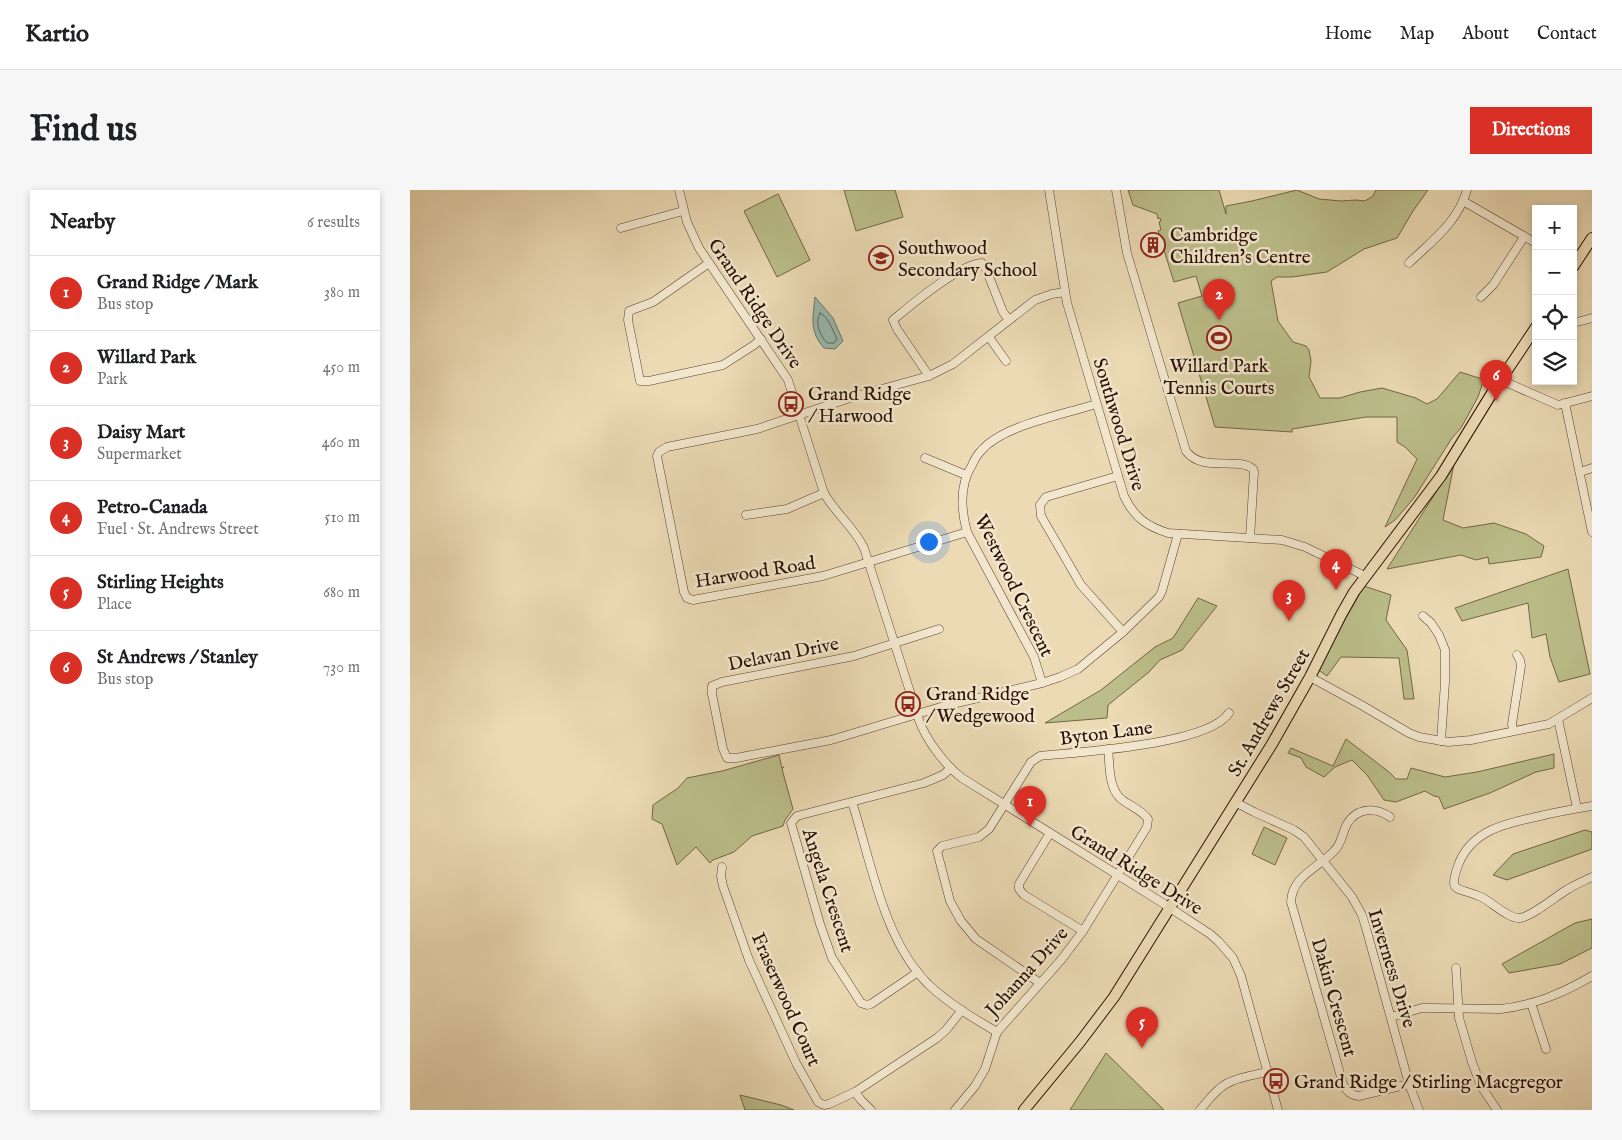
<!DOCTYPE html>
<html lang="en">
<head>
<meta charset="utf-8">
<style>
	:root { --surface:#fff; --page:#f6f6f6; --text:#202124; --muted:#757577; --line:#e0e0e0; --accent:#d93025 }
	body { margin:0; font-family:"IM FELL English",serif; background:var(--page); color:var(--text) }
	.controls { position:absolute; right:15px; top:15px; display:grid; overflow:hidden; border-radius:0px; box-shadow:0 2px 8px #0003 }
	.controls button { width:45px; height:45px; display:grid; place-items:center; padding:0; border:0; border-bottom:1px solid var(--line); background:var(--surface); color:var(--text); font:25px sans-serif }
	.you { position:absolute; left:518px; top:351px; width:18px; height:18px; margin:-12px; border:4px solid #fff; border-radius:50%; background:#1a73e8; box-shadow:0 0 0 8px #1a73e833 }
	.badge { display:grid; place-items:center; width:32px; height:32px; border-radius:50%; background:var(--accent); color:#fff; font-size:16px; font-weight:700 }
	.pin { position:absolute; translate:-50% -41px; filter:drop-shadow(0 1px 2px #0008) }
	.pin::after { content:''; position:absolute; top:26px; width:18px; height:15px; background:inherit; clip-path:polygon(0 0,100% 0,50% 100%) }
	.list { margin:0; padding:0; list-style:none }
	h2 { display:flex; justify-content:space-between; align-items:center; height:65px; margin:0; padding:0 20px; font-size:21px }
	h2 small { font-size:16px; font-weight:400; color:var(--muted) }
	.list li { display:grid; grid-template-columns:32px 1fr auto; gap:15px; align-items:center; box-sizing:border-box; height:75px; padding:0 20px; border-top:1px solid var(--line) }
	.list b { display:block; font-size:19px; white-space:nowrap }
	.list p { margin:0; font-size:16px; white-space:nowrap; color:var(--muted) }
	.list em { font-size:16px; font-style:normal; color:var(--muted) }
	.icon { flex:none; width:28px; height:28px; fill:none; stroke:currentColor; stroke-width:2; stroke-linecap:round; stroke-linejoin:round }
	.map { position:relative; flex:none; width:1182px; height:920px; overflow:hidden; border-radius:0px }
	header { display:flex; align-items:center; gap:30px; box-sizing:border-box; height:70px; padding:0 25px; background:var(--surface); border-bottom:1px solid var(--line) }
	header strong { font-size:24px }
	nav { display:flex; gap:28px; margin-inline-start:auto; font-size:18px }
	.intro { display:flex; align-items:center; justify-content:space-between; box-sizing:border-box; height:120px; padding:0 30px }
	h1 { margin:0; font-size:35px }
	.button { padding:12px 22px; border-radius:0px; background:var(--accent); color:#fff; font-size:18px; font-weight:700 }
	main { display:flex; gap:30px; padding:0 30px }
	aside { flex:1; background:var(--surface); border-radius:0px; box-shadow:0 2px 8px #0003 }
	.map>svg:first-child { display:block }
	.green { fill:#bbbe8a; stroke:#726646 }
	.water { fill:#98bab0; stroke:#6b766a }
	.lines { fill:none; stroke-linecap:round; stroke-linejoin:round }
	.shore { stroke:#606459; stroke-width:1 }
	.minor-casing { stroke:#59422e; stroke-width:9 }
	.major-casing { stroke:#280f02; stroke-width:12 }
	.minor { stroke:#f2e7ce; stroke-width:8 }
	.major { stroke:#ebdab4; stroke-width:10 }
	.labels { text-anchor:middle; stroke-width:5; stroke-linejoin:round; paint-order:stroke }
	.poi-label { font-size:19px; fill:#280f02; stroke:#f2e7ce; text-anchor:start }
	.street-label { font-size:19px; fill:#280f02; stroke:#f2e7ce }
</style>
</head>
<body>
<header>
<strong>Kartio</strong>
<nav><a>Home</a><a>Map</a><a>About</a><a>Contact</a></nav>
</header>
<div class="intro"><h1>Find us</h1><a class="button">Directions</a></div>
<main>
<aside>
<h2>Nearby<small>6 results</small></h2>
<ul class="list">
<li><span class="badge">1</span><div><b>Grand Ridge / Mark</b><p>Bus stop</p></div><em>380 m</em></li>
<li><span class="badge">2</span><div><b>Willard Park</b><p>Park</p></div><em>450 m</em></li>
<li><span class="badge">3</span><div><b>Daisy Mart</b><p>Supermarket</p></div><em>460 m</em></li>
<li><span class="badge">4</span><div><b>Petro-Canada</b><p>Fuel · St. Andrews Street</p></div><em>510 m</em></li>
<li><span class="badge">5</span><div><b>Stirling Heights</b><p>Place</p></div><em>680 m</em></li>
<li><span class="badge">6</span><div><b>St Andrews / Stanley</b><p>Bus stop</p></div><em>730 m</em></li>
</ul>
</aside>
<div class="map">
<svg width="1182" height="920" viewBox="0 0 1182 920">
	<rect width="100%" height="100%" fill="#ebdab4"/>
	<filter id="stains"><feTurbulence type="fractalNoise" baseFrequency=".004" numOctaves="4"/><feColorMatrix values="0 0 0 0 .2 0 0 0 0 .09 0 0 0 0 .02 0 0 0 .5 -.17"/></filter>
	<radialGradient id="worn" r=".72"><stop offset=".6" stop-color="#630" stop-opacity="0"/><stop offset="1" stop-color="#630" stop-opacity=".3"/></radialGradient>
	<g class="green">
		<path d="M434,0H485L493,27L446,41Z"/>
		<path d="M718,0H809L816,24V16L842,11L887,0L909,9L931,11L946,10L955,11L963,6L966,0H1018L1003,21L987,48L954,59L917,82L882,87H867L861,91L868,131L883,152L896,156L899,160L901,171L899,187L910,208H930L950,202L972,198L1006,208L1017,214L1027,209L1050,182L1072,189L1073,192L1068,207L1051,238L1042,248L1004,308L985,330L975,337L1007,269L995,257L987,252V227H956L882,239V242L805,237L768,113L792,106L786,86L764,92L748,41L751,40L749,32L751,31L750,28L748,29L747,24L723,15Z"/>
		<path d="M368,4L400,70L367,87L334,21Z"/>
		<path d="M1044,274L1033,330L1053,338L1084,333L1116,344L1134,356L1131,367L1079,374L1078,367L1066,370L1051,365L977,379Z"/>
		<path d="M1158,379L1180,484L1149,492L1140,467L1136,444L1122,448L1118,413L1052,431L1045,418Z"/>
		<path d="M954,396L981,405L976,430L997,460L1004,509H994L989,468L931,467L917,486L907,479Z"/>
		<path d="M788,408L807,416L772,460L750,470L739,482L698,515L697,528L635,533L691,500L745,457L763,448Z"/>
		<path d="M936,549L979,582L986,589H997L1001,578L1035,587L1067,582L1144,564V578L1126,582L1080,603L1034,619L1029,607L1024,606L1015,601L986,612L974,610L957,585L942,570L925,577L914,587L896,577L891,568L878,563L881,558L923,576Z"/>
		<path d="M369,565L372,578L374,577L372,579L383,619L375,630L373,636L342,646L324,662L303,670L300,673L286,657L267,675L252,634L242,629L243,615L268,598L277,588L312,581Z"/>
		<path d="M854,637L877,648L865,675L842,664Z"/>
		<path d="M1175,640L1182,642V659L1097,690L1083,685L1103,664Z"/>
		<path d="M1182,729V758L1150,774L1099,783L1092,774L1165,733Z"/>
		<path d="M696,863L754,920H660Z"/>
		<path d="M330,905L371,915L384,920H335Z"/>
	</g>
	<path class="water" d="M405,107L423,128L433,151L425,159L414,158C399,141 403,128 405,107Z"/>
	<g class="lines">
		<path class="shore" d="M410,123C419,128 422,139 427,149L424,153H417C409,144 405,133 410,123Z"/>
		<defs>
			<g id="minor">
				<path d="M269,0L277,32L289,58L378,190L414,303C425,323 444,337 454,358L509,530C516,550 535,575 552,588L751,712L800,744L808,751L823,768L831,786L868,920"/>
				<path d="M639,0L657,113L714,306C724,327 736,336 758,343L872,350L895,357L955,386"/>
				<path d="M706,0L717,63L776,261C792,283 827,266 843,279L844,282L840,348"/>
				<path d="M1053,11L1126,53"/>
				<path d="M211,38L273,21"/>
				<path d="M299,73L243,112L219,121L218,130L230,191H239L313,175L344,155L351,149"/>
				<path d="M999,73C1022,51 1048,32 1057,0"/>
				<path d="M1071,107L1083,95L1114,47"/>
				<path d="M1163,133L1182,128"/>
				<path d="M579,147L596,171"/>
				<path d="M519,186L487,139L483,130C501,115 549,74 572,73L576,79L593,122L599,130"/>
				<path d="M1091,190L1148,215L1182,206"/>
				<path d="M1155,213L1182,342"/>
				<path d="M515,268L556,285"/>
				<path d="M1170,282L1182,278"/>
				<path d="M708,286L636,307L630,315L631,326L671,395L713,442"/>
				<path d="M336,325L377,319L414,303"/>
				<path d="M557,342L413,386L283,410L277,408L274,402L247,266L249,262L257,257L347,239L446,206L519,186L543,174L625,110L642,104L655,102"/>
				<path d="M1013,426L1021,433L1029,445L1035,460V492L1031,551"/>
				<path d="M529,439L444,466L312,492L302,496V504L313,559L317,568H326L421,550L534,516L632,493L650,487L668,479L713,442L749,407L752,401L768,344"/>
				<path d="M900,487L953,516L999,543L1009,547L1038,552L1061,550L1139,534L1182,508"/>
				<path d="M632,493L624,467L557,342C551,320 549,296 562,275C564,271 566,266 570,262C592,235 653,225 686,214"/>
				<path d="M1148,529L1167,618"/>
				<path d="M1103,541L1102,534L1111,476L1110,470L1107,465"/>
				<path d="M442,612C461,671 473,749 518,794C538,813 563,828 587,842"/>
				<path d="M825,612L844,622L884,640L894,647L942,707L952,725L956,738L999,894L1009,920"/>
				<path d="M1182,616C1164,619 1147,622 1130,626C1098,633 1063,639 1049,673C1037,705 1047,696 1071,707C1082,712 1098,729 1110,728C1123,726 1146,706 1158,699C1166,694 1174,691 1182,687"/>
				<path d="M980,627C966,617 947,617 937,634C932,643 932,654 924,661C908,678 882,686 881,712L933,894C937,902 941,905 949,906L999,894"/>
				<path d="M640,643L609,694V699L614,705L673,741"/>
				<path d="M312,677L311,686L313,696L339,770L386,873L408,912L414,915L419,914L445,902L527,848L536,840L552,820"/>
				<path d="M1046,778L1049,828L1062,872L1071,896L1087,920"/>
				<path d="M508,782L461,814L457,815L451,813L422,768L410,734L381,633L387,626L514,593L533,585L541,578"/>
				<path d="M630,793L566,749L551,731L540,711L527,661L532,656L569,647L579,639L621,572L630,566C669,562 798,555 819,523"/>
				<path d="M1121,813L1136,859"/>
				<path d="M981,827L1012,818H1020L1091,819C1125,815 1153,803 1182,786"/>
				<path d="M445,902L451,910L461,920"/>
				<path d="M545,920L565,896L575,879L587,842L651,770L673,741L737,637L738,629C731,619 719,616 710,608C698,596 700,574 698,559"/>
				<path d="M790,920C798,911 805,900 816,894C828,887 844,885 858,882"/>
			</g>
			<g id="major">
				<path d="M1163,77L1182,48"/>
				<path d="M614,920L670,852L704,807L862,554L900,487L931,425L944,402L1031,286L1082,203L1126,137"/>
			</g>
		</defs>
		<use href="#minor" class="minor-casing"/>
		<use href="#major" class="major-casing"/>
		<use href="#minor" class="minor"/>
		<use href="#major" class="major"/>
	</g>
	<defs>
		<symbol id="building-ring" viewBox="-11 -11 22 22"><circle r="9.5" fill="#f2e7ce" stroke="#8f2418" stroke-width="1.5"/><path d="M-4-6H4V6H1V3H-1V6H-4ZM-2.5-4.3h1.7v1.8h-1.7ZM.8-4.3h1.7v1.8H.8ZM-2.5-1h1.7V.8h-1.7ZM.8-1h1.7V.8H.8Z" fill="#8f2418"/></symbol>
		<symbol id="school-ring" viewBox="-11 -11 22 22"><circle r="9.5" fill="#f2e7ce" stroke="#8f2418" stroke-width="1.5"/><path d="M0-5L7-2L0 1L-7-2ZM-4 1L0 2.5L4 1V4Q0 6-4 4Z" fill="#8f2418"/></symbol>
		<symbol id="stadium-ring" viewBox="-11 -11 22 22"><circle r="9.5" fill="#f2e7ce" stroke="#8f2418" stroke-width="1.5"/><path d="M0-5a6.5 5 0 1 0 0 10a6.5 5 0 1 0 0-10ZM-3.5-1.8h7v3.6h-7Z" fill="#8f2418"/></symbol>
		<symbol id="bus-ring" viewBox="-11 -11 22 22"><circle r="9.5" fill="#f2e7ce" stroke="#8f2418" stroke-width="1.5"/><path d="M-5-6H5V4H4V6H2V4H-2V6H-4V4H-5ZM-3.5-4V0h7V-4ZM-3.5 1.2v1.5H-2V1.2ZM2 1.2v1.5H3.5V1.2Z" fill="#8f2418"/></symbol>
	</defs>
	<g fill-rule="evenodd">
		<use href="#building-ring" x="729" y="41" width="28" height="28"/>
		<use href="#school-ring" x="457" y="54" width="28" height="28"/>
		<use href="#stadium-ring" x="795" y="134" width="28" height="28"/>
		<use href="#bus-ring" x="367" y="200" width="28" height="28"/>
		<use href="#bus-ring" x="484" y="500" width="28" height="28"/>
		<use href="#bus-ring" x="852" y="877" width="28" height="28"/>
	</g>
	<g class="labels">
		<g class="poi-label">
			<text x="760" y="51">Cambridge<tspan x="760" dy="22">Children's Centre</tspan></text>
			<text x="488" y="64">Southwood<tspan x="488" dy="22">Secondary School</tspan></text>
			<text x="809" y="182" text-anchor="middle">Willard Park<tspan x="809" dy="22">Tennis Courts</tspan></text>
			<text x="398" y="210">Grand Ridge<tspan x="398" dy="22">/ Harwood</tspan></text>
			<text x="516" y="510">Grand Ridge<tspan x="516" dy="22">/ Wedgewood</tspan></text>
			<text x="884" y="898">Grand Ridge / Stirling Macgregor</text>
		</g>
		<g class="street-label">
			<text transform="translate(346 113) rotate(56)" y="7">Grand Ridge Drive</text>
			<text transform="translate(710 234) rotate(73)" y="7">Southwood Drive</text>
			<text transform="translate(345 381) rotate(-9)" y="7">Harwood Road</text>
			<text transform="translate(605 395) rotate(64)" y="7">Westwood Crescent</text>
			<text transform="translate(373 463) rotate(-11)" y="7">Delavan Drive</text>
			<text transform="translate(858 522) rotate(-60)" y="7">St. Andrews Street</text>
			<text transform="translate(696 542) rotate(-7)" y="7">Byton Lane</text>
			<text transform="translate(727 679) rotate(32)" y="7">Grand Ridge Drive</text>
			<text transform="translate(419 700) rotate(72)" y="7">Angela Crescent</text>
			<text transform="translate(983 778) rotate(73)" y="7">Inverness Drive</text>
			<text transform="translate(616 781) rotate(-48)" y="7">Johanna Drive</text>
			<text transform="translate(925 807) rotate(74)" y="7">Dakin Crescent</text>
			<text transform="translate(377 809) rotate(66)" y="7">Fraserwood Court</text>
		</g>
	</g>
	<rect width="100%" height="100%" filter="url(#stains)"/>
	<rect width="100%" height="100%" fill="url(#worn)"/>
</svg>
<div class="controls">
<button>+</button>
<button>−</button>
<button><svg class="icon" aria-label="locate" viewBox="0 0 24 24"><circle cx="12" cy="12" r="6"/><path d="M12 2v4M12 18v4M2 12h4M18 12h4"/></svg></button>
<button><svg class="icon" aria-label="layers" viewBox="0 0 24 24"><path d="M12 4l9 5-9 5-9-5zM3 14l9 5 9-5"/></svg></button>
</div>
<div class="you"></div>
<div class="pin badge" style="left:620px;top:637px">1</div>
<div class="pin badge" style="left:809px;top:130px">2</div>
<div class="pin badge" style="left:879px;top:431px">3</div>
<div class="pin badge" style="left:926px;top:400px">4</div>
<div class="pin badge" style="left:732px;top:858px">5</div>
<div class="pin badge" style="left:1086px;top:211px">6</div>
</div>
</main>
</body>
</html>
